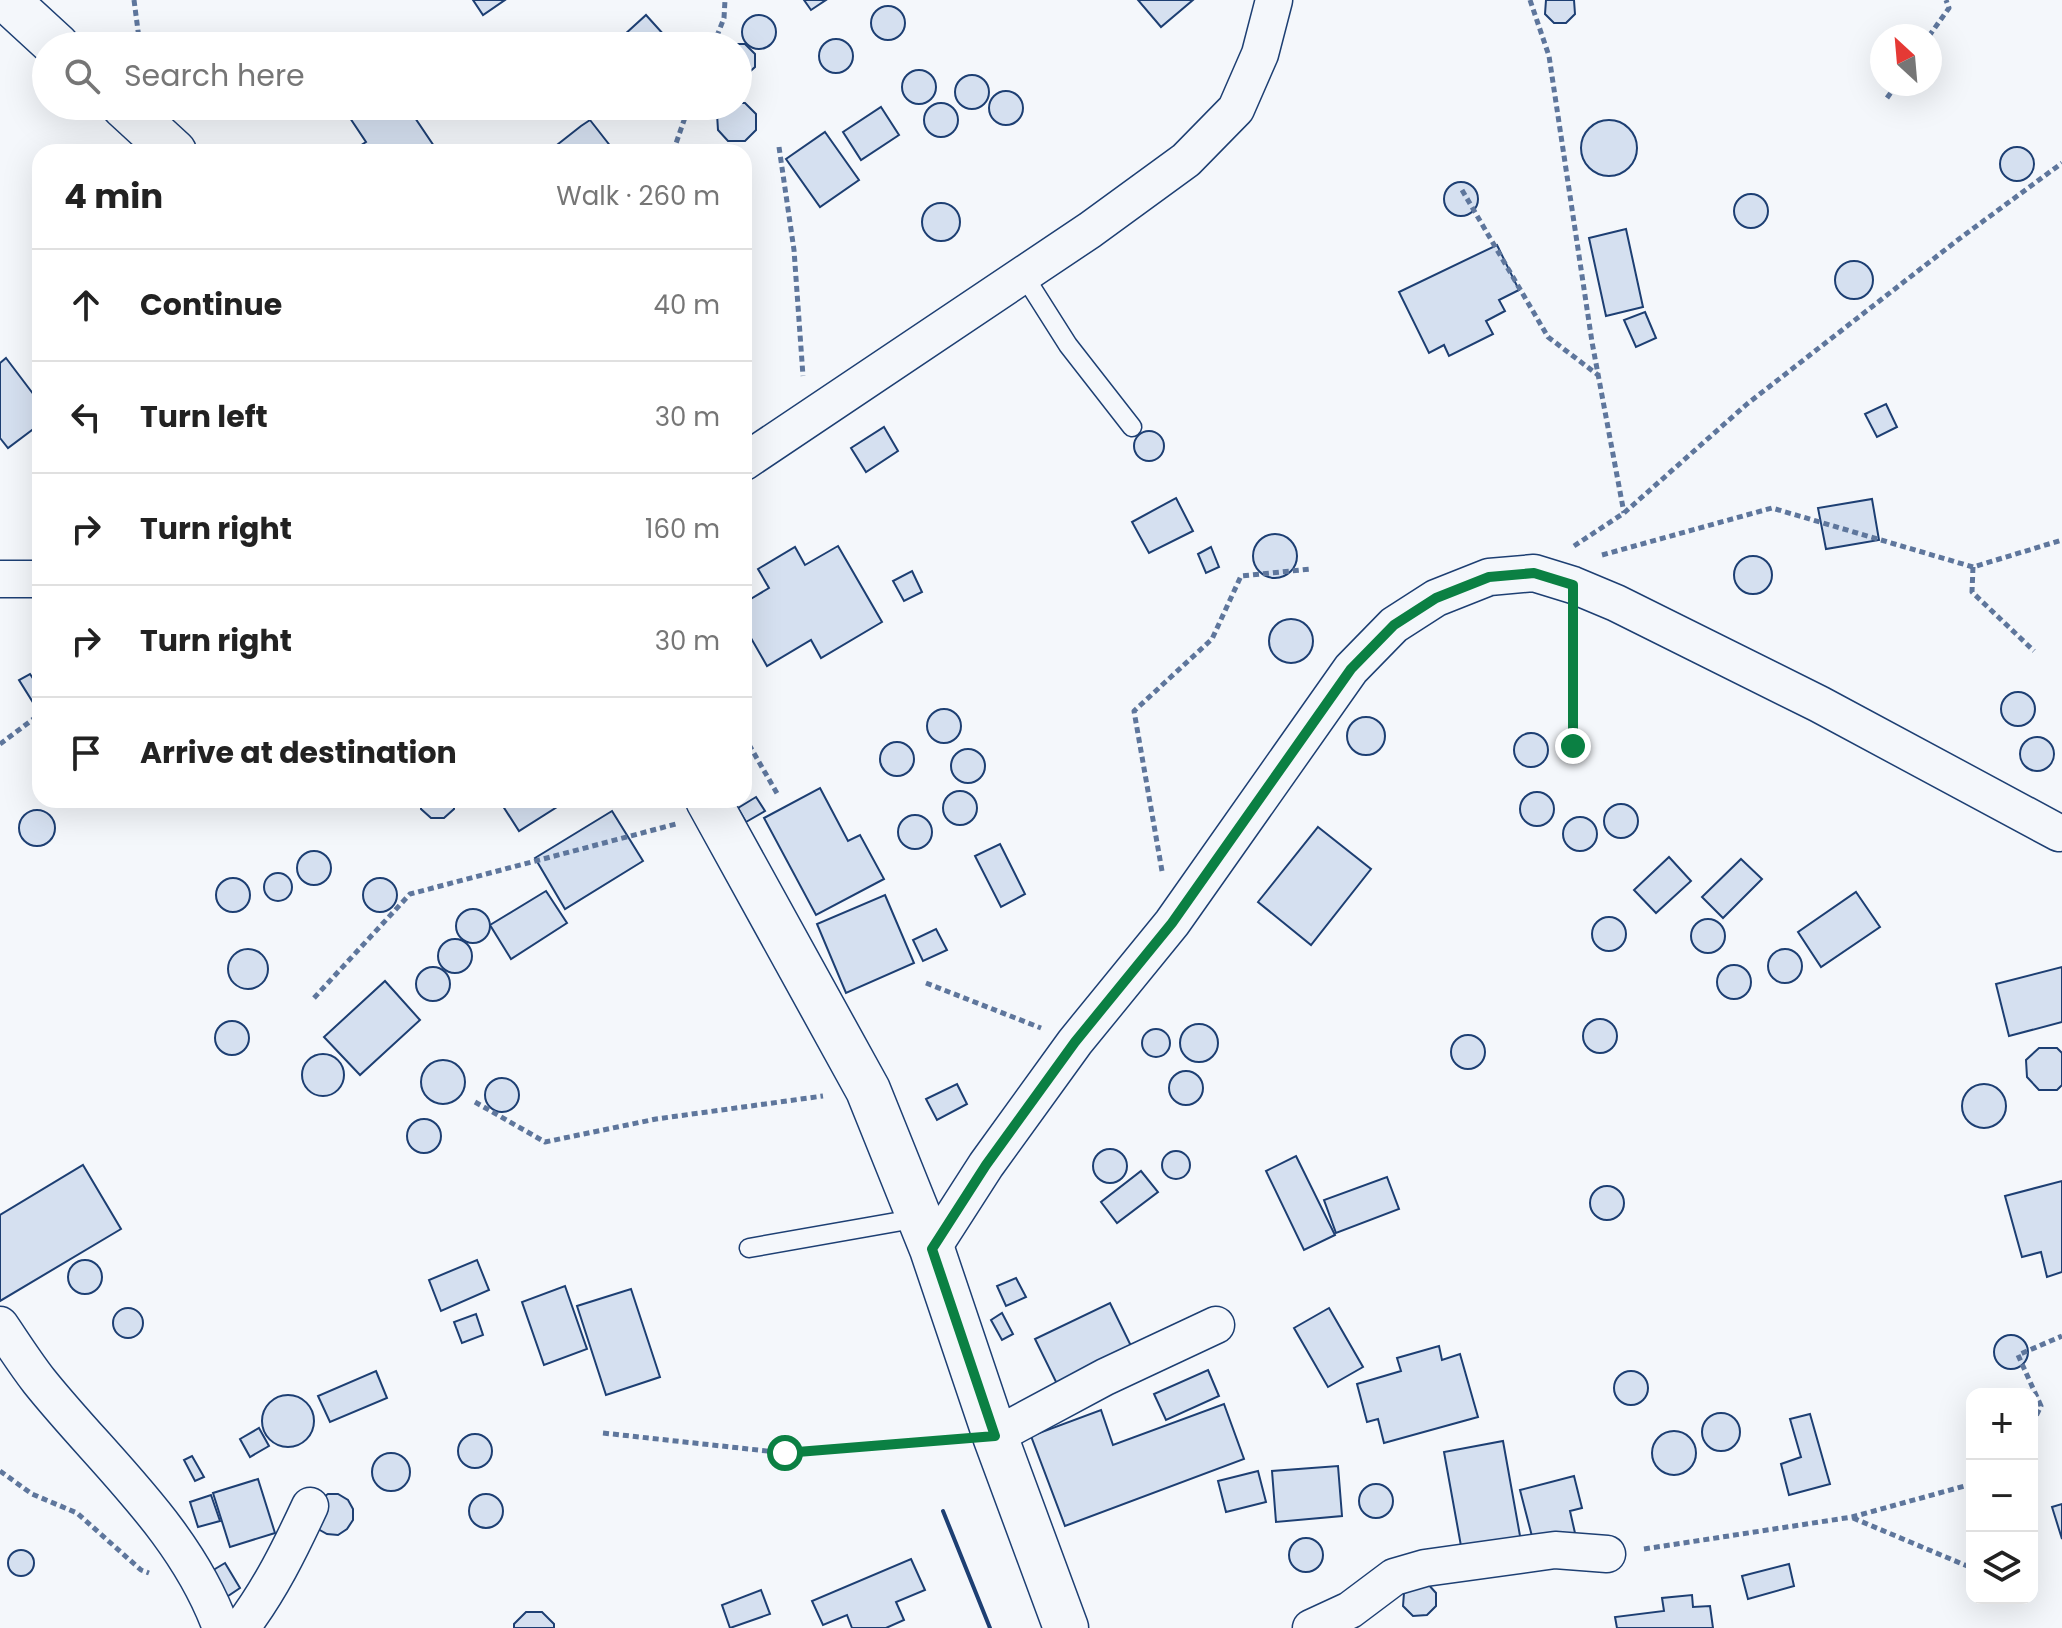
<!DOCTYPE html>
<html lang="en">
<head>
<meta charset="utf-8">
<style>
	:root { --surface:#fff; --page:#f6f6f6; --text:#222; --muted:#767676; --line:#e0e0e0 }
	body { margin:0; font-family:Poppins,sans-serif; background:var(--page); color:var(--text) }
	.controls { position:absolute; right:24px; bottom:24px; display:grid; overflow:hidden; border-radius:16px; box-shadow:0 8px 32px #0002 }
	.controls button { width:72px; height:72px; display:grid; place-items:center; padding:0; border:0; border-bottom:2px solid var(--line); background:var(--surface); color:var(--text); font:40px sans-serif }
	.compass { position:absolute; left:1870px; top:24px; width:72px; height:72px; border-radius:50%; background:var(--surface); box-shadow:0 8px 32px #0002; rotate:334deg }
	.stop { position:absolute; width:24px; height:24px; margin:-18px; border:6px solid #0b8043; border-radius:50%; background:#fff }
	.stop.end { background:#0b8043; border-color:#fff; box-shadow:0 2px 8px #0008 }
	.list { margin:0; padding:0; list-style:none }
	h2 { display:flex; justify-content:space-between; align-items:center; height:104px; margin:0; padding:0 32px; font-size:34px }
	h2 small { font-size:26px; font-weight:400; color:var(--muted) }
	.list li { display:grid; grid-template-columns:52px 1fr auto; gap:24px; align-items:center; box-sizing:border-box; height:112px; padding:0 32px; border-top:2px solid var(--line) }
	.list b { display:block; font-size:30px; white-space:nowrap }
	.list em { font-size:26px; font-style:normal; color:var(--muted) }
	.icon { flex:none; width:44px; height:44px; fill:none; stroke:currentColor; stroke-width:2; stroke-linecap:round; stroke-linejoin:round }
	.map { position:relative; flex:none; width:2062px; height:1628px; overflow:hidden }
	.search { position:absolute; background:var(--surface); box-shadow:0 8px 32px #0002; left:32px; top:32px; width:720px; height:88px; display:flex; align-items:center; gap:20px; box-sizing:border-box; padding:0 28px; border-radius:44px; color:var(--muted); font-size:30px }
	.panel { position:absolute; background:var(--surface); box-shadow:0 8px 32px #0002; left:32px; top:144px; width:720px; height:664px; border-radius:24px }
	.map>svg:first-child { display:block }
	.building { fill:#d5e0f0; stroke:#1d3f73; stroke-width:2 }
	.lines { fill:none; stroke-linecap:round; stroke-linejoin:round }
	.lane-casing { stroke:#1d3f73; stroke-width:21 }
	.street-casing { stroke:#1d3f73; stroke-width:39 }
	.secondary-casing { stroke:#1d3f73; stroke-width:47 }
	.path { stroke:#5e769c; stroke-width:5; stroke-dasharray:6 4; stroke-linecap:butt }
	.lane { stroke:#f4f7fb; stroke-width:18 }
	.street { stroke:#f4f7fb; stroke-width:36 }
	.secondary { stroke:#f4f7fb; stroke-width:44 }
	.wall { stroke:#1d3f73; stroke-width:4 }
	.route { stroke:#0b8043; stroke-width:10 }
</style>
</head>
<body>
<div class="map">
<svg width="2062" height="1628" viewBox="0 0 2062 1628">
	<rect width="100%" height="100%" fill="#f4f7fb"/>
	<g class="building">
		<path d="M473,0H505L483,15Z"/>
		<path d="M804,0H826L811,10Z"/>
		<path d="M1138,0H1193L1161,27Z"/>
		<path d="M1546,0H1574L1575,14L1566,23H1554L1545,14Z"/>
		<circle cx="888" cy="23" r="17"/>
		<path d="M646,15L674,46H612Z"/>
		<circle cx="759" cy="32" r="17"/>
		<circle cx="836" cy="56" r="17"/>
		<path d="M732,44H745L755,54V67L745,76H738V46H730Z"/>
		<circle cx="919" cy="87" r="17"/>
		<circle cx="972" cy="92" r="17"/>
		<circle cx="1006" cy="108" r="17"/>
		<path d="M738,103H745L756,114V130L745,141H728L718,130L717,114L726,106H738Z"/>
		<circle cx="941" cy="120" r="17"/>
		<path d="M342,106H407L438,152H358L355,149L366,142Z"/>
		<path d="M610,106H631L620,116Z"/>
		<path d="M881,107L899,135L861,160L843,132Z"/>
		<path d="M590,120L615,152H548L581,126Z"/>
		<circle cx="1609" cy="148" r="28"/>
		<path d="M825,132L859,180L820,207L786,159Z"/>
		<circle cx="2017" cy="164" r="17"/>
		<circle cx="1461" cy="199" r="17"/>
		<circle cx="1751" cy="211" r="17"/>
		<circle cx="941" cy="222" r="19"/>
		<path d="M1626,229L1643,307L1606,316L1589,238Z"/>
		<path d="M1497,245L1519,290L1499,300L1505,311L1486,321L1493,334L1449,356L1444,345L1429,353L1399,292Z"/>
		<circle cx="1854" cy="280" r="19"/>
		<path d="M1645,312L1656,338L1636,347L1624,320Z"/>
		<path d="M6,358L40,403V424L8,448L0,438V363Z"/>
		<path d="M1886,404L1897,427L1877,437L1865,414Z"/>
		<path d="M884,427L898,451L866,472L851,448Z"/>
		<circle cx="1149" cy="446" r="15"/>
		<path d="M1176,498L1193,531L1149,553L1132,522Z"/>
		<path d="M1872,499L1879,540L1826,549L1818,508Z"/>
		<circle cx="1275" cy="556" r="22"/>
		<path d="M838,546L882,622L821,658L811,640L767,666L744,626V603L769,588L758,569L795,547L805,565Z"/>
		<path d="M1211,547L1219,567L1206,573L1198,554Z"/>
		<circle cx="1753" cy="575" r="19"/>
		<path d="M912,571L922,592L904,601L893,581Z"/>
		<circle cx="1291" cy="641" r="22"/>
		<path d="M30,674L40,689V700L34,704L19,680Z"/>
		<circle cx="2018" cy="709" r="17"/>
		<circle cx="944" cy="726" r="17"/>
		<circle cx="1366" cy="736" r="19"/>
		<circle cx="1531" cy="750" r="17"/>
		<circle cx="2037" cy="754" r="17"/>
		<circle cx="897" cy="759" r="17"/>
		<circle cx="968" cy="766" r="17"/>
		<path d="M820,788L848,841L860,835L884,879L816,915L764,818Z"/>
		<circle cx="960" cy="808" r="17"/>
		<circle cx="1537" cy="809" r="17"/>
		<path d="M756,797L765,811L746,822L738,808Z"/>
		<path d="M421,800H454V809L444,818H431L421,809Z"/>
		<path d="M499,800H568L519,831Z"/>
		<circle cx="1621" cy="821" r="17"/>
		<circle cx="37" cy="828" r="18"/>
		<path d="M612,811L643,861L565,909L535,858Z"/>
		<circle cx="915" cy="832" r="17"/>
		<circle cx="1580" cy="834" r="17"/>
		<path d="M1318,827L1371,869L1311,945L1258,902Z"/>
		<path d="M1000,844L1025,894L1001,907L975,856Z"/>
		<circle cx="314" cy="868" r="17"/>
		<path d="M1669,857L1691,881L1656,913L1634,890Z"/>
		<path d="M1741,859L1762,879L1723,918L1702,897Z"/>
		<circle cx="278" cy="887" r="14"/>
		<circle cx="380" cy="895" r="17"/>
		<circle cx="233" cy="895" r="17"/>
		<path d="M546,891L567,923L511,959L490,925Z"/>
		<path d="M1856,892L1880,927L1821,967L1798,932Z"/>
		<path d="M885,895L914,963L846,993L817,924Z"/>
		<circle cx="473" cy="926" r="17"/>
		<circle cx="1609" cy="934" r="17"/>
		<circle cx="1708" cy="936" r="17"/>
		<path d="M936,929L947,950L923,961L913,940Z"/>
		<circle cx="455" cy="956" r="17"/>
		<circle cx="1785" cy="966" r="17"/>
		<circle cx="248" cy="969" r="20"/>
		<circle cx="1734" cy="982" r="17"/>
		<path d="M2062,967V1022L2009,1036L1996,984Z"/>
		<circle cx="433" cy="984" r="17"/>
		<path d="M385,981L420,1020L360,1075L324,1037Z"/>
		<circle cx="1600" cy="1036" r="17"/>
		<circle cx="232" cy="1038" r="17"/>
		<circle cx="1199" cy="1043" r="19"/>
		<circle cx="1156" cy="1043" r="14"/>
		<circle cx="1468" cy="1052" r="17"/>
		<path d="M2039,1048H2057L2062,1053V1085L2057,1090H2039L2027,1077L2026,1060Z"/>
		<circle cx="323" cy="1075" r="21"/>
		<circle cx="443" cy="1082" r="22"/>
		<circle cx="1186" cy="1088" r="17"/>
		<circle cx="502" cy="1095" r="17"/>
		<path d="M957,1084L967,1104L937,1120L926,1099Z"/>
		<circle cx="1984" cy="1106" r="22"/>
		<circle cx="424" cy="1136" r="17"/>
		<circle cx="1110" cy="1166" r="17"/>
		<circle cx="1176" cy="1165" r="14"/>
		<path d="M1296,1156L1335,1235L1304,1250L1266,1171Z"/>
		<path d="M83,1165L121,1229L0,1301V1215Z"/>
		<path d="M1141,1171L1158,1192L1117,1223L1101,1202Z"/>
		<path d="M1387,1177L1399,1209L1336,1233L1324,1200Z"/>
		<path d="M2062,1181V1272L2047,1277L2041,1252L2022,1257L2005,1196Z"/>
		<circle cx="1607" cy="1203" r="17"/>
		<path d="M477,1260L489,1290L441,1311L429,1280Z"/>
		<circle cx="85" cy="1277" r="17"/>
		<path d="M1016,1278L1026,1297L1006,1306L997,1286Z"/>
		<path d="M565,1286L587,1349L544,1365L522,1302Z"/>
		<path d="M631,1289L660,1377L606,1395L577,1306Z"/>
		<path d="M1110,1303L1134,1352L1059,1388L1035,1339Z"/>
		<circle cx="128" cy="1323" r="15"/>
		<path d="M1329,1308L1363,1367L1328,1387L1294,1328Z"/>
		<path d="M1002,1313L1013,1334L1002,1340L991,1320Z"/>
		<path d="M476,1314L483,1335L462,1343L454,1322Z"/>
		<circle cx="2011" cy="1352" r="17"/>
		<path d="M1439,1346L1442,1360L1460,1354L1478,1417L1384,1443L1378,1419L1367,1422L1357,1384L1401,1371L1397,1358Z"/>
		<path d="M1208,1370L1219,1396L1166,1420L1154,1394Z"/>
		<path d="M376,1371L387,1398L330,1422L318,1396Z"/>
		<circle cx="1631" cy="1388" r="17"/>
		<circle cx="288" cy="1421" r="26"/>
		<path d="M1224,1404L1244,1459L1065,1526L1031,1436L1101,1410L1113,1445Z"/>
		<circle cx="1721" cy="1432" r="19"/>
		<path d="M1810,1414L1830,1484L1789,1495L1781,1464L1801,1457L1790,1419Z"/>
		<path d="M259,1428L269,1446L250,1457L240,1439Z"/>
		<circle cx="1674" cy="1453" r="22"/>
		<circle cx="475" cy="1451" r="17"/>
		<path d="M1503,1441L1522,1547L1463,1557L1444,1452Z"/>
		<circle cx="391" cy="1472" r="19"/>
		<path d="M192,1456L204,1477L195,1481L184,1460Z"/>
		<path d="M1338,1466L1342,1516L1276,1522L1272,1471Z"/>
		<path d="M1258,1471L1266,1502L1226,1512L1218,1481Z"/>
		<path d="M1574,1476L1582,1508L1570,1511L1575,1533L1534,1544L1520,1490Z"/>
		<path d="M258,1479L275,1533L230,1547L213,1493Z"/>
		<circle cx="1376" cy="1501" r="17"/>
		<path d="M328,1494H338L348,1500L353,1509V1520L347,1529L338,1535L327,1534L318,1529L319,1500Z"/>
		<circle cx="486" cy="1511" r="17"/>
		<path d="M211,1495L220,1521L198,1527L190,1502Z"/>
		<path d="M2062,1504V1539L2052,1507Z"/>
		<circle cx="1306" cy="1555" r="17"/>
		<circle cx="21" cy="1563" r="13"/>
		<path d="M911,1559L925,1590L896,1602L904,1620L886,1628H852L847,1615L823,1625L812,1601Z"/>
		<path d="M225,1563L240,1588L216,1604L200,1578Z"/>
		<path d="M1789,1564L1794,1586L1748,1599L1742,1576Z"/>
		<path d="M1427,1583L1436,1593V1606L1427,1615L1413,1616L1403,1606L1404,1593Z"/>
		<path d="M761,1590L770,1614L730,1628L722,1605Z"/>
		<path d="M1692,1595L1693,1607L1710,1606L1713,1628H1617L1615,1617L1664,1611L1662,1598Z"/>
		<path d="M526,1612H542L554,1624V1628H514V1624Z"/>
	</g>
	<g class="lines">
		<defs>
			<g id="lane">
				<path d="M1023,274L1068,345L1132,427"/>
				<path d="M749,1248L919,1218"/>
			</g>
			<g id="street">
				<path d="M744,462L1090,230L1186,160L1236,109L1260,54L1274,0"/>
				<path d="M0,579H40"/>
				<path d="M932,1249L986,1165L1075,1042L1172,923L1351,669L1394,625L1436,598L1489,577L1534,573L1573,585L1616,603L1819,704L2059,833"/>
				<path d="M0,1325C13,1344 25,1363 39,1381C103,1461 185,1529 221,1628"/>
				<path d="M995,1436L1105,1377L1216,1325"/>
				<path d="M241,1628C270,1590 290,1549 310,1506"/>
				<path d="M1311,1628L1350,1610L1394,1577L1425,1568L1555,1550L1607,1554"/>
			</g>
			<g id="secondary">
				<path d="M7,0L57,46"/>
				<path d="M124,106L174,152"/>
				<path d="M708,800L868,1090L932,1249L995,1436L1066,1628"/>
			</g>
		</defs>
		<use href="#lane" class="lane-casing"/>
		<use href="#street" class="street-casing"/>
		<use href="#secondary" class="secondary-casing"/>
		<g class="path">
			<path d="M134,0L140,46"/>
			<path d="M1530,0L1549,56L1592,342L1624,513"/>
			<path d="M1929,36L1949,8L1946,0"/>
			<path d="M713,46L724,18L725,0"/>
			<path d="M1887,98L1897,84"/>
			<path d="M779,147L794,250L803,376"/>
			<path d="M673,152L689,106"/>
			<path d="M1462,190L1548,337L1598,375"/>
			<path d="M1574,546L1624,513L1747,404L1959,239L2062,163"/>
			<path d="M1602,555L1772,508L1973,567L2062,540"/>
			<path d="M1973,567L1972,592L2034,651"/>
			<path d="M1573,626V746"/>
			<path d="M744,736L778,795"/>
			<path d="M0,744L40,714"/>
			<path d="M1162,871L1134,711L1212,639L1241,576L1311,569"/>
			<path d="M926,983L1041,1028"/>
			<path d="M314,998L410,894L676,824"/>
			<path d="M475,1102L545,1142L656,1119L823,1096"/>
			<path d="M2032,1424L2041,1406L2018,1355L2062,1336"/>
			<path d="M603,1433L785,1453L954,1440"/>
			<path d="M0,1471L32,1494L77,1513L141,1570L149,1573"/>
			<path d="M1853,1518L1972,1568"/>
			<path d="M1644,1549L1852,1517L1972,1484"/>
		</g>
		<use href="#lane" class="lane"/>
		<use href="#street" class="street"/>
		<use href="#secondary" class="secondary"/>
		<path class="wall" d="M943,1511L990,1628"/>
	</g>
	<g class="lines">
		<path class="route" d="M785,1453L995,1436L932,1249L986,1165L1075,1042L1172,923L1351,669L1394,625L1436,598L1489,577L1534,573L1573,585V746"/>
	</g>
</svg>
<div class="controls">
<button>+</button>
<button>−</button>
<button><svg class="icon" aria-label="layers" viewBox="0 0 24 24"><path d="M12 4l9 5-9 5-9-5zM3 14l9 5 9-5"/></svg></button>
</div>
<svg class="compass" viewBox="-18 -18 36 36"><path d="M0-13l5 13h-10z" fill="#e53935"/><path d="M0 13l5-13h-10z" fill="#767676"/></svg>
<div class="stop" style="left:785px;top:1453px"></div>
<div class="stop end" style="left:1573px;top:746px"></div>
<div class="search"><svg class="icon" aria-label="search" viewBox="0 0 24 24"><circle cx="10" cy="10" r="6"/><path d="M15 15l6 6"/></svg>Search here</div>
<section class="panel">
<h2>4 min<small>Walk · 260 m</small></h2>
<ul class="list">
<li><svg class="icon" aria-label="ahead" viewBox="0 0 24 24"><path d="M12 20V5M6 11l6-6 6 6"/></svg><div><b>Continue</b></div><em>40 m</em></li>
<li><svg class="icon" aria-label="left" viewBox="0 0 24 24"><path d="M17 20v-9H6M10 6l-5 5 5 5"/></svg><div><b>Turn left</b></div><em>30 m</em></li>
<li><svg class="icon" aria-label="right" viewBox="0 0 24 24"><path d="M7 20v-9h11M14 6l5 5-5 5"/></svg><div><b>Turn right</b></div><em>160 m</em></li>
<li><svg class="icon" aria-label="right" viewBox="0 0 24 24"><path d="M7 20v-9h11M14 6l5 5-5 5"/></svg><div><b>Turn right</b></div><em>30 m</em></li>
<li><svg class="icon" aria-label="arrive" viewBox="0 0 24 24"><path d="M6 21V4h12l-3 4 3 4H6"/></svg><div><b>Arrive at destination</b></div></li>
</ul>
</section>
</div>
</body>
</html>
